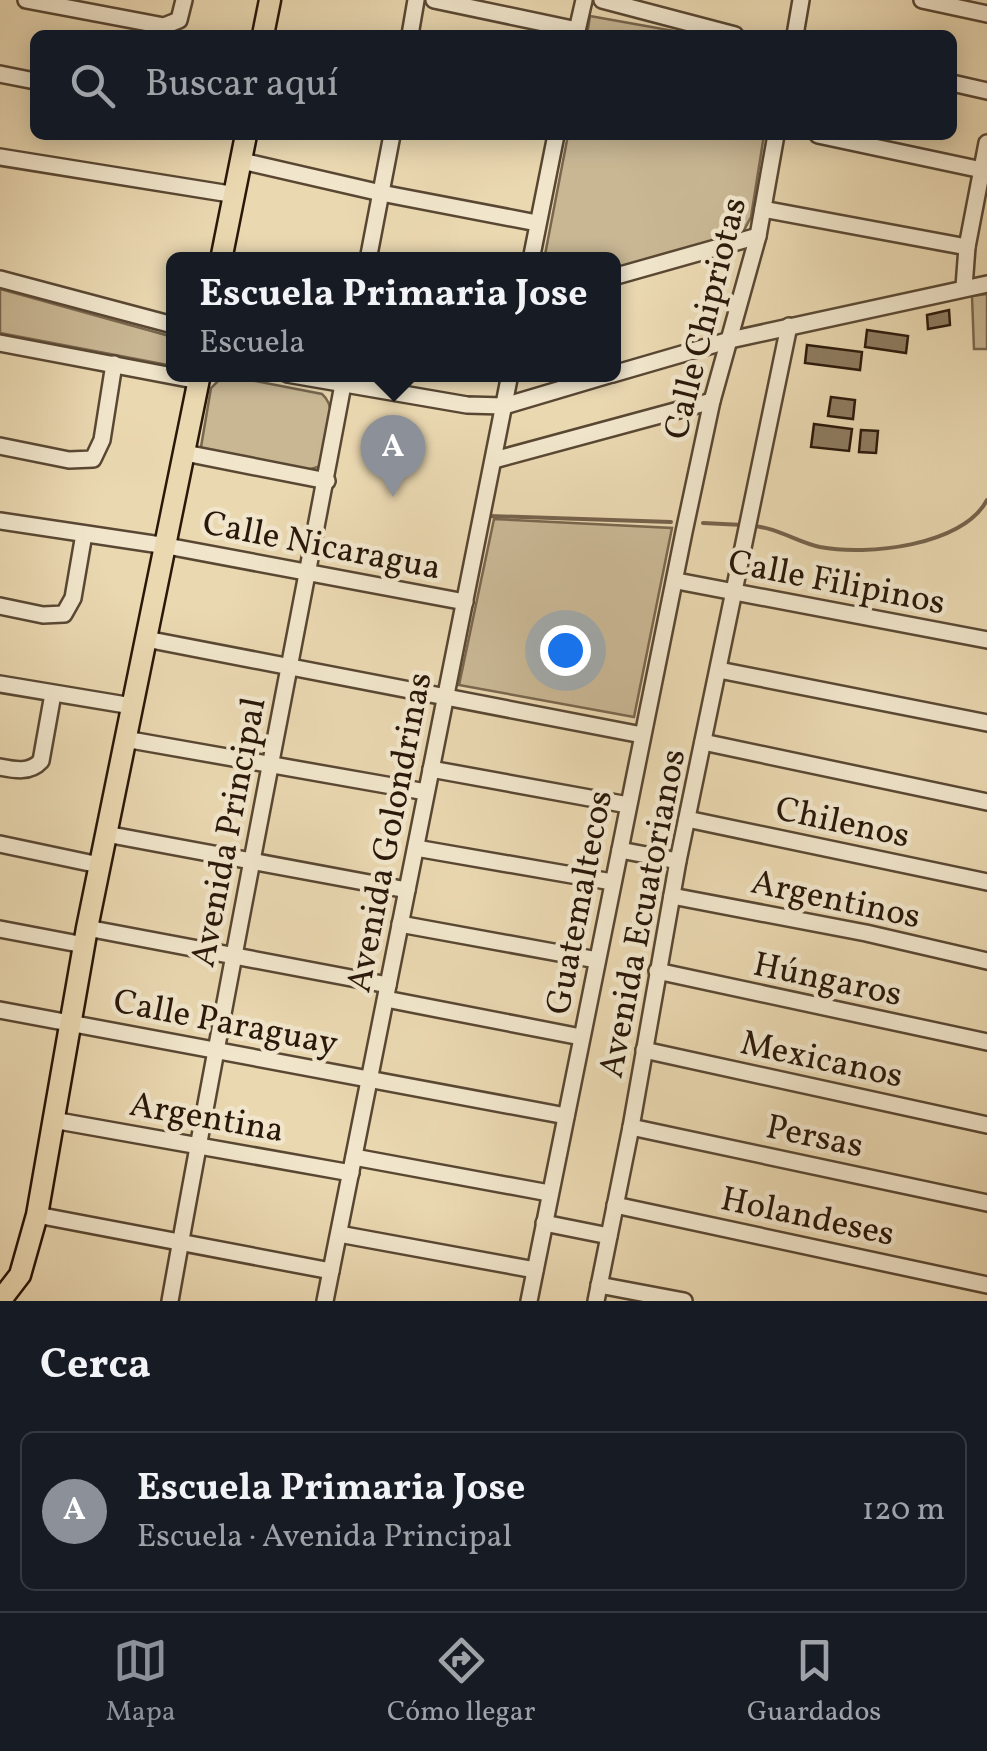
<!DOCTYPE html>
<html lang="es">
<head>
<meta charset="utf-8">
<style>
	:root { --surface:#171b24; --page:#242831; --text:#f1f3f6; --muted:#9ea1a6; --line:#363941; --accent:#8c9099 }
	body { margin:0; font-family:Vollkorn,serif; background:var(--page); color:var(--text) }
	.you { position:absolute; left:565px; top:650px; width:35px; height:35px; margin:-25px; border:8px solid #fff; border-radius:50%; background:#1a73e8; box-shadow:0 0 0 15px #1a73e833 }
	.badge { display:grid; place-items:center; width:65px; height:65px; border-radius:50%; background:var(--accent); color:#fff; font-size:32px; font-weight:700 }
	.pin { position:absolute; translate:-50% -82px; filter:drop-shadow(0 2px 5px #0008) }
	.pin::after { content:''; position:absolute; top:52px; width:35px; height:30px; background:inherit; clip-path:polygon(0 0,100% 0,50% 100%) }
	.popup { position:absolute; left:166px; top:252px; width:455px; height:130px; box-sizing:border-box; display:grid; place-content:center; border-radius:15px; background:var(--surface); filter:drop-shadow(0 2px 8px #0005); font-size:32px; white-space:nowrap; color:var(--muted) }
	.popup b { font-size:38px; color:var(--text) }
	.popup::after { content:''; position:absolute; left:50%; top:100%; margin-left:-20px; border:20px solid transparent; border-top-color:var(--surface) }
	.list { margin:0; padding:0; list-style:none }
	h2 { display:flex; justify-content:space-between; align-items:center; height:130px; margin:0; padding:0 40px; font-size:42px }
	h2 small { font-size:32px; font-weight:400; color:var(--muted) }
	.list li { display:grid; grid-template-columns:65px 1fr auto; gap:30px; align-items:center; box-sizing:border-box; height:160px; margin:0 20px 20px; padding:0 20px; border:2px solid var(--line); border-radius:15px }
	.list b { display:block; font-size:38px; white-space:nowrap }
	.list p { margin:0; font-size:32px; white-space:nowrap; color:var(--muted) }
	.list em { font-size:32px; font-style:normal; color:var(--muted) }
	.icon { flex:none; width:55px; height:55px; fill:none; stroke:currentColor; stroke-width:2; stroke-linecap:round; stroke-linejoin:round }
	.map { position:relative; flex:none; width:987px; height:1301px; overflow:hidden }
	.search { position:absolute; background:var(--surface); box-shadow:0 5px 25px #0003; left:30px; right:30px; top:30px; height:110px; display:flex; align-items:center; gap:25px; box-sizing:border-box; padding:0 35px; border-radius:15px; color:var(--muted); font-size:38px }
	.sheet { height:310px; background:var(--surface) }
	nav { display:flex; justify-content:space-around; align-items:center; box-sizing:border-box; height:140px; border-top:2px solid var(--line); background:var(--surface); font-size:28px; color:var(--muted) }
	nav a { display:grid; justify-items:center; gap:5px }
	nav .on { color:var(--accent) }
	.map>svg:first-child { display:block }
	.green { fill:#c9b794; stroke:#79674e; stroke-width:2.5 }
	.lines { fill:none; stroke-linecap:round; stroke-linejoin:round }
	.stream { stroke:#75634c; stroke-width:4 }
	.building { fill:#8d7b60; stroke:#291709; stroke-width:2.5 }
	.minor-casing { stroke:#594733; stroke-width:20 }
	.major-casing { stroke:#291709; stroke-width:25 }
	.minor { stroke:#f1e6cc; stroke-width:15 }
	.major { stroke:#ead8b1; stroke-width:20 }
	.labels { text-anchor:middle; stroke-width:9; stroke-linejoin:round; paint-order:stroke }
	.street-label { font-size:35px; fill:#291709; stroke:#f1e6cc }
</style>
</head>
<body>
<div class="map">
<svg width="987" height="1301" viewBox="0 0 987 1301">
	<rect width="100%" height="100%" fill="#ead8b1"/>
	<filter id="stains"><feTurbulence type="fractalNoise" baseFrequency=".002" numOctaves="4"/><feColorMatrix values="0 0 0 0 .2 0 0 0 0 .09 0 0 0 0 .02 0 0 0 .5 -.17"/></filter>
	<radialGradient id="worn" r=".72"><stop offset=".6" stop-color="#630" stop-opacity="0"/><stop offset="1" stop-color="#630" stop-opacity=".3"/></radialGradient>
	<g class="green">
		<path d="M590,16L674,31L673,35H587Z"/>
		<path d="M568,135H764L751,217L743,232L613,274V260H544Z"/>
		<path d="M0,289L173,337V366L0,333Z"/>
		<path d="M987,294V349H974L972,296Z"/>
		<path d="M224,375L322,394C341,410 325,444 321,466L304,471L204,451L201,447L211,388Z"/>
		<path d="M494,519L672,528L634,717L459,685Z"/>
	</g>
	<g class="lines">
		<g class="stream">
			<path d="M490,516L671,522"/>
			<path d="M703,523L743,525"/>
			<path d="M752,526C776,527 797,542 820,547C867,556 963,546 987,500"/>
		</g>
	</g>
	<g class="building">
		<path d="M949,310L950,325L928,329L927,315Z"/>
		<path d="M867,330L908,336L906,353L865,347Z"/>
		<path d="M807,345L862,352L860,370L805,363Z"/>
		<path d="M831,397L855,400L853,419L828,416Z"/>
		<path d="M814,424L852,429L849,451L811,447Z"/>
		<path d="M861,430L878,431L876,453L859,452Z"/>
	</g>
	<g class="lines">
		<defs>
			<g id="minor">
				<path d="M26,0L164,26L179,20L184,0"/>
				<path d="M434,0L577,30"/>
				<path d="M602,0L735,35"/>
				<path d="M922,0L987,14"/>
				<path d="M410,35L416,0"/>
				<path d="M576,35L584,0"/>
				<path d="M795,35L801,0"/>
				<path d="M0,74L35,81"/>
				<path d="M952,83L987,91"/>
				<path d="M818,135L982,170"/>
				<path d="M0,157L236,195"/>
				<path d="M242,161L381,193L537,223"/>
				<path d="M763,209L967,247"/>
				<path d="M368,260L392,135"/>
				<path d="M531,260L556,135"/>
				<path d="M613,277L758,236"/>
				<path d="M0,279L173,325"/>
				<path d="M964,287L967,247L987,143"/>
				<path d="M0,343L199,381"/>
				<path d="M287,374L467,405L504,406L612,374"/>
				<path d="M613,374L730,340L987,284"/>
				<path d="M0,446L69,460L93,459L102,440L114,364"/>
				<path d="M185,453L327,481"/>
				<path d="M494,460L712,401"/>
				<path d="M0,521L167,546L465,602"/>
				<path d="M677,581L987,640"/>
				<path d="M0,606L43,615L64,614L73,598L84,534"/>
				<path d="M146,639L642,735"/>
				<path d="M719,670L987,723"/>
				<path d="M0,684L132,706"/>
				<path d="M125,739L426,792"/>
				<path d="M703,742L987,802"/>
				<path d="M0,767C15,770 30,773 41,761L53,694"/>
				<path d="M431,769L628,805"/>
				<path d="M687,819L987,882"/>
				<path d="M106,834L407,890"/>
				<path d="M0,844L99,865"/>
				<path d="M416,848L612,882"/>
				<path d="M620,850L678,861"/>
				<path d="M672,896L866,933L987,961"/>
				<path d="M400,924L597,960"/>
				<path d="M87,928L388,985"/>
				<path d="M0,929L84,945"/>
				<path d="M657,971L987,1042"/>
				<path d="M386,999L581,1037"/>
				<path d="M0,1010L566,1116"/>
				<path d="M644,1050L987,1125"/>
				<path d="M53,1120L351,1173"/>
				<path d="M631,1127L987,1203"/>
				<path d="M354,1157L549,1193"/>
				<path d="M615,1205L987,1285"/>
				<path d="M37,1215L331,1271"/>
				<path d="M544,1223L609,1236"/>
				<path d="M339,1234L535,1270"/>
				<path d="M599,1285L684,1301"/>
				<path d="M170,1301C225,992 287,683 345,374"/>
				<path d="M325,1301L510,374"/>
				<path d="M529,1301L684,532L712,401L758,236L776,135"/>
				<path d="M596,1301L631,1127L678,861L789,326"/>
			</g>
			<g id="major">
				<path d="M263,35L270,0"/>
				<path d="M221,260L246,135"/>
				<path d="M0,1301L20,1275L37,1215L87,928L200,374"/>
			</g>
		</defs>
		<use href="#minor" class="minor-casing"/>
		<use href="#major" class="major-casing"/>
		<use href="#minor" class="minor"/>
		<use href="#major" class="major"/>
	</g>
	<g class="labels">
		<g class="street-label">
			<text transform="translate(704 318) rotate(-76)" y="12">Calle Chipriotas</text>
			<text transform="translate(322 544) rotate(11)" y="12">Calle Nicaragua</text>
			<text transform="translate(837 581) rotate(11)" y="12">Calle Filipinos</text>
			<text transform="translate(843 821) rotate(12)" y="12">Chilenos</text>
			<text transform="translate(227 832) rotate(-79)" y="12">Avenida Principal</text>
			<text transform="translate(388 832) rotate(-79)" y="12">Avenida Golondrinas</text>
			<text transform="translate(836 898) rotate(12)" y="12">Argentinos</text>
			<text transform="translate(578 902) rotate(-79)" y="12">Guatemaltecos</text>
			<text transform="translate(641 913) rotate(-79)" y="12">Avenida Ecuatorianos</text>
			<text transform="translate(828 978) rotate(12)" y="12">Húngaros</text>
			<text transform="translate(226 1021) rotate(11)" y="12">Calle Paraguay</text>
			<text transform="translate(822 1058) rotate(12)" y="12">Mexicanos</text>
			<text transform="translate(207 1116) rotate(10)" y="12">Argentina</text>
			<text transform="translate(815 1135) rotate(12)" y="12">Persas</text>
			<text transform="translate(808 1215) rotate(12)" y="12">Holandeses</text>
		</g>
	</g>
	<rect width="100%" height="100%" filter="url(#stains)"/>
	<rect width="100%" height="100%" fill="url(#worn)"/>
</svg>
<div class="you"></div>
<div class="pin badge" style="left:393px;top:497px">A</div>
<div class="popup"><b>Escuela Primaria Jose</b>Escuela</div>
<div class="search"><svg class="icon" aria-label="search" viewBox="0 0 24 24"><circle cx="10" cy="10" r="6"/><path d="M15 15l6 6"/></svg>Buscar aquí</div>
</div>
<section class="sheet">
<h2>Cerca<small></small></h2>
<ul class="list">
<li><span class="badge">A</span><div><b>Escuela Primaria Jose</b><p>Escuela · Avenida Principal</p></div><em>120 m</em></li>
</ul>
</section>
<nav>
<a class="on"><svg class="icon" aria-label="map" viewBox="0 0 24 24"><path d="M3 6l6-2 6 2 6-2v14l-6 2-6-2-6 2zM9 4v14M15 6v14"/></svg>Mapa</a>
<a><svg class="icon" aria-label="directions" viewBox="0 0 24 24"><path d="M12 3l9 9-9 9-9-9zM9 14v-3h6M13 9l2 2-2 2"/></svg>Cómo llegar</a>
<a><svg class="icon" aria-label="saved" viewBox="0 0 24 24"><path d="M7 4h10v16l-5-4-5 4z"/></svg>Guardados</a>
</nav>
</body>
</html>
